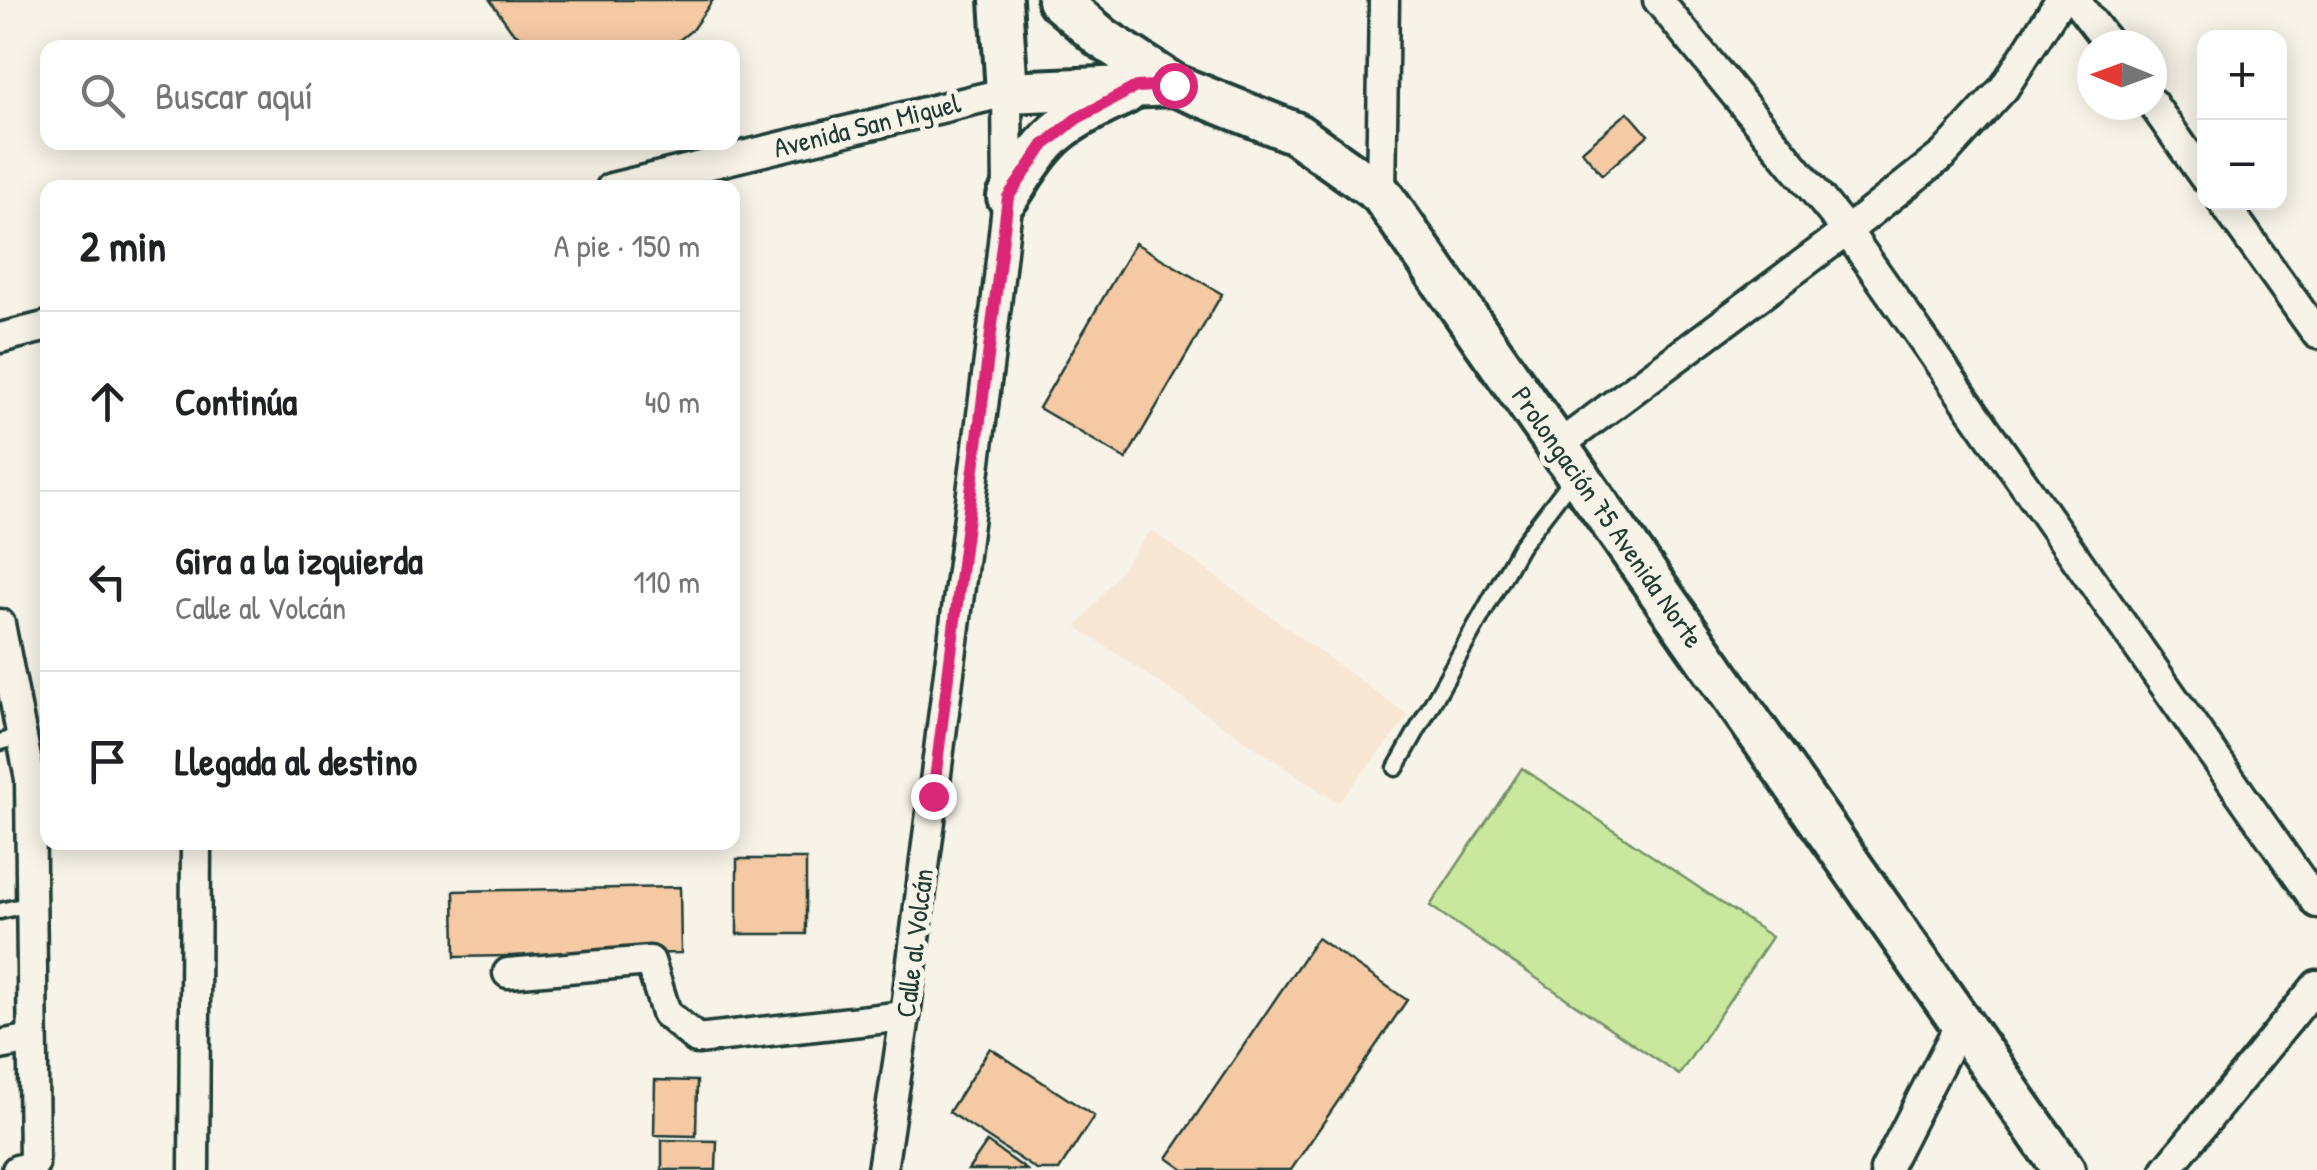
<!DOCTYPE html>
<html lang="es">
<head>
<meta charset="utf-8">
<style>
	:root { --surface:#fff; --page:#f6f6f6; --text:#202124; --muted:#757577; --line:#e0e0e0 }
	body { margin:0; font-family:"Patrick Hand",sans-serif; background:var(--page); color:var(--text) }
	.controls { position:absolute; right:30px; top:30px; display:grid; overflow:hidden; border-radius:20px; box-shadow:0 5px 25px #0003 }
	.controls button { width:90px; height:90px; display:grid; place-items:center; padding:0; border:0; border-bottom:2px solid var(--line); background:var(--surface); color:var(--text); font:50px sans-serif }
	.compass { position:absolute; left:2077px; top:30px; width:90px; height:90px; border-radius:50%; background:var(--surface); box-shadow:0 5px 25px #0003; rotate:271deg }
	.stop { position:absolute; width:30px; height:30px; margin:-22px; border:8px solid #db2777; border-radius:50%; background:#fff }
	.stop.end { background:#db2777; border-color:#fff; box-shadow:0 2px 10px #0008 }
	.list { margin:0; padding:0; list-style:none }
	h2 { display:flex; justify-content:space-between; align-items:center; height:130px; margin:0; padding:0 40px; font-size:42px }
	h2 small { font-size:32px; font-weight:400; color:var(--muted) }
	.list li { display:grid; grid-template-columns:65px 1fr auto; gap:30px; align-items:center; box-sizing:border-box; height:180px; padding:0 40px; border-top:2px solid var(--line) }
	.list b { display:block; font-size:38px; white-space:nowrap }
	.list p { margin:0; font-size:32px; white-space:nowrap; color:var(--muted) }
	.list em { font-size:32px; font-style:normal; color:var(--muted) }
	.icon { flex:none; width:55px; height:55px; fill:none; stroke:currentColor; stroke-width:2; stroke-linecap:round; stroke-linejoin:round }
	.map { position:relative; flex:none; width:2317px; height:1170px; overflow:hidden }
	.search { position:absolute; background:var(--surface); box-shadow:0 5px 25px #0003; left:40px; top:40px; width:700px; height:110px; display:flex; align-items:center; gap:25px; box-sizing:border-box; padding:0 35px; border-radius:20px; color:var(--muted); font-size:38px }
	.panel { position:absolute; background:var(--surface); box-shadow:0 5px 25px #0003; left:40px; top:180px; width:700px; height:670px; border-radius:20px }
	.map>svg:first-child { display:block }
	.built { fill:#f7e6d4 }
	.green { fill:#cae79e; stroke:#749269; stroke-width:2.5 }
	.building { fill:#f6c9a5; stroke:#1f3d34; stroke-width:2.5 }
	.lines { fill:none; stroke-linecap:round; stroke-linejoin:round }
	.service-casing { stroke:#1f3d34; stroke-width:21 }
	.minor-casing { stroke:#1f3d34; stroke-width:35 }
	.secondary-casing { stroke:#1f3d34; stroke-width:48 }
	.service { stroke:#f7f3e8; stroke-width:14 }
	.minor { stroke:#f7f3e8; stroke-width:28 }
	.secondary { stroke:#f7f3e8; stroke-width:40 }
	.route { stroke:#db2777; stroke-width:12 }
	.labels { text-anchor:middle; stroke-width:10; stroke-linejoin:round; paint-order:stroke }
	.street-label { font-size:28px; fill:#1f3d34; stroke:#f7f3e8 }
</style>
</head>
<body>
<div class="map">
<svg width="2317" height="1170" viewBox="0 0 2317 1170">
	<rect width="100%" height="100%" fill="#f7f3e8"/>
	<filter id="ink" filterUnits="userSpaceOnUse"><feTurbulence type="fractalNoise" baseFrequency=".01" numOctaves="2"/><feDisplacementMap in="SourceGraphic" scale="20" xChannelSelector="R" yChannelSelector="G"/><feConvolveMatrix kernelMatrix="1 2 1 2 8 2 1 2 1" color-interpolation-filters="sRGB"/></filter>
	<g filter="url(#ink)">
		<path class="built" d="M1151,530L1409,716L1338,803L1077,627Z"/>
		<path class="green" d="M1522,768L1772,937L1679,1075L1430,906Z"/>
		<g class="building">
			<path d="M490,0H713L692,30L669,48H535L512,31Z"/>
			<path d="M1628,112L1648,135L1602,175L1582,151Z"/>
			<path d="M1135,243L1222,294L1126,459L1039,408Z"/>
			<rect x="737" y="859" width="69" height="75"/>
			<path d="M680,887L681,953L455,957L454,891Z"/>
			<path d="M1317,938L1407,1000L1291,1170H1184L1167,1158Z"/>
			<path d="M990,1048L1094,1116L1059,1170H1037L949,1112Z"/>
			<path d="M655,1080L697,1081L696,1136L654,1135Z"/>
			<path d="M662,1140L717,1141L716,1170H662Z"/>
			<path d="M987,1142L1027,1170H968Z"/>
		</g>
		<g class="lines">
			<defs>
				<g id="service">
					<path d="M0,742L22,736"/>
					<path d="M1396,768L1520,547L1575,475"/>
					<path d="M0,911L31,904"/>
				</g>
				<g id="minor">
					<path d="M1658,0L1847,231L2317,903"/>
					<path d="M2075,0L2110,45"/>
					<path d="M2152,103L2204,177"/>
					<path d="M611,188L1007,92L1008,197L996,305L905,1016L882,1170"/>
					<path d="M1381,194L1384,0"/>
					<path d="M2223,202L2317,334"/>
					<path d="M0,338L48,326"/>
					<path d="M1558,446L1847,231L1944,154L2004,88L2060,0"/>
					<path d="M0,624L30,779L34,1165L17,1170"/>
					<path d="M508,973L650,961L666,1013L697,1039L905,1016"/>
					<path d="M0,1045L32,1039"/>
					<path d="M194,1170L196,842"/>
					<path d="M1885,1170L1961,1022"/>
					<path d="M2166,1170L2317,985"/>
				</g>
				<g id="secondary">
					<path d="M1001,0L1007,92L1174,85L1295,133L1381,194L2064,1170"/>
					<path d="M1058,0L1102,38L1174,85"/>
					<path d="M1008,197C1022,175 1036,151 1056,133C1076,116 1102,105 1126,93"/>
				</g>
			</defs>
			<use href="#service" class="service-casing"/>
			<use href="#minor" class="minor-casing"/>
			<use href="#secondary" class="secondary-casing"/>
			<use href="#service" class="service"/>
			<use href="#minor" class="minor"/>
			<use href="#secondary" class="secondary"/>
		</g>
	</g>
	<g class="lines" filter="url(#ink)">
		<path class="route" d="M933,796L1008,197L1044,145L1076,119L1136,87L1174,85"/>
	</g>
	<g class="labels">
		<g class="street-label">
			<text transform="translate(867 125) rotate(-14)" y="10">Avenida San Miguel</text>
			<text transform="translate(1608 517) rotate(55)" y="10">Prolongación 75 Avenida Norte</text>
			<text transform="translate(914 943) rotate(-83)" y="10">Calle al Volcán</text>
		</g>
	</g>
</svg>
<div class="controls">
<button>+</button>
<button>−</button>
</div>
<svg class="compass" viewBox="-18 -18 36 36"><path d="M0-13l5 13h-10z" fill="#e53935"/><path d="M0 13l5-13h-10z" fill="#757577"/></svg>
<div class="stop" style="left:1174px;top:85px"></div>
<div class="stop end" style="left:933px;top:796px"></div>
<div class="search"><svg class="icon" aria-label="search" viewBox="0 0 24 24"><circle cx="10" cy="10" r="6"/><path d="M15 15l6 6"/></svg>Buscar aquí</div>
<section class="panel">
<h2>2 min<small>A pie · 150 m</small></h2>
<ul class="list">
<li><svg class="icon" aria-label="ahead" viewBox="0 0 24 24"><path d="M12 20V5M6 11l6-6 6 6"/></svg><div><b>Continúa</b></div><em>40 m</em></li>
<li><svg class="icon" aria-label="left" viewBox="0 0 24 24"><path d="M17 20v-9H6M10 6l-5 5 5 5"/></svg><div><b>Gira a la izquierda</b><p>Calle al Volcán</p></div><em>110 m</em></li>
<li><svg class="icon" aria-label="arrive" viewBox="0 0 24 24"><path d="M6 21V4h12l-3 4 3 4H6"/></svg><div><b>Llegada al destino</b></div></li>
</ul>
</section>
</div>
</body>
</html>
